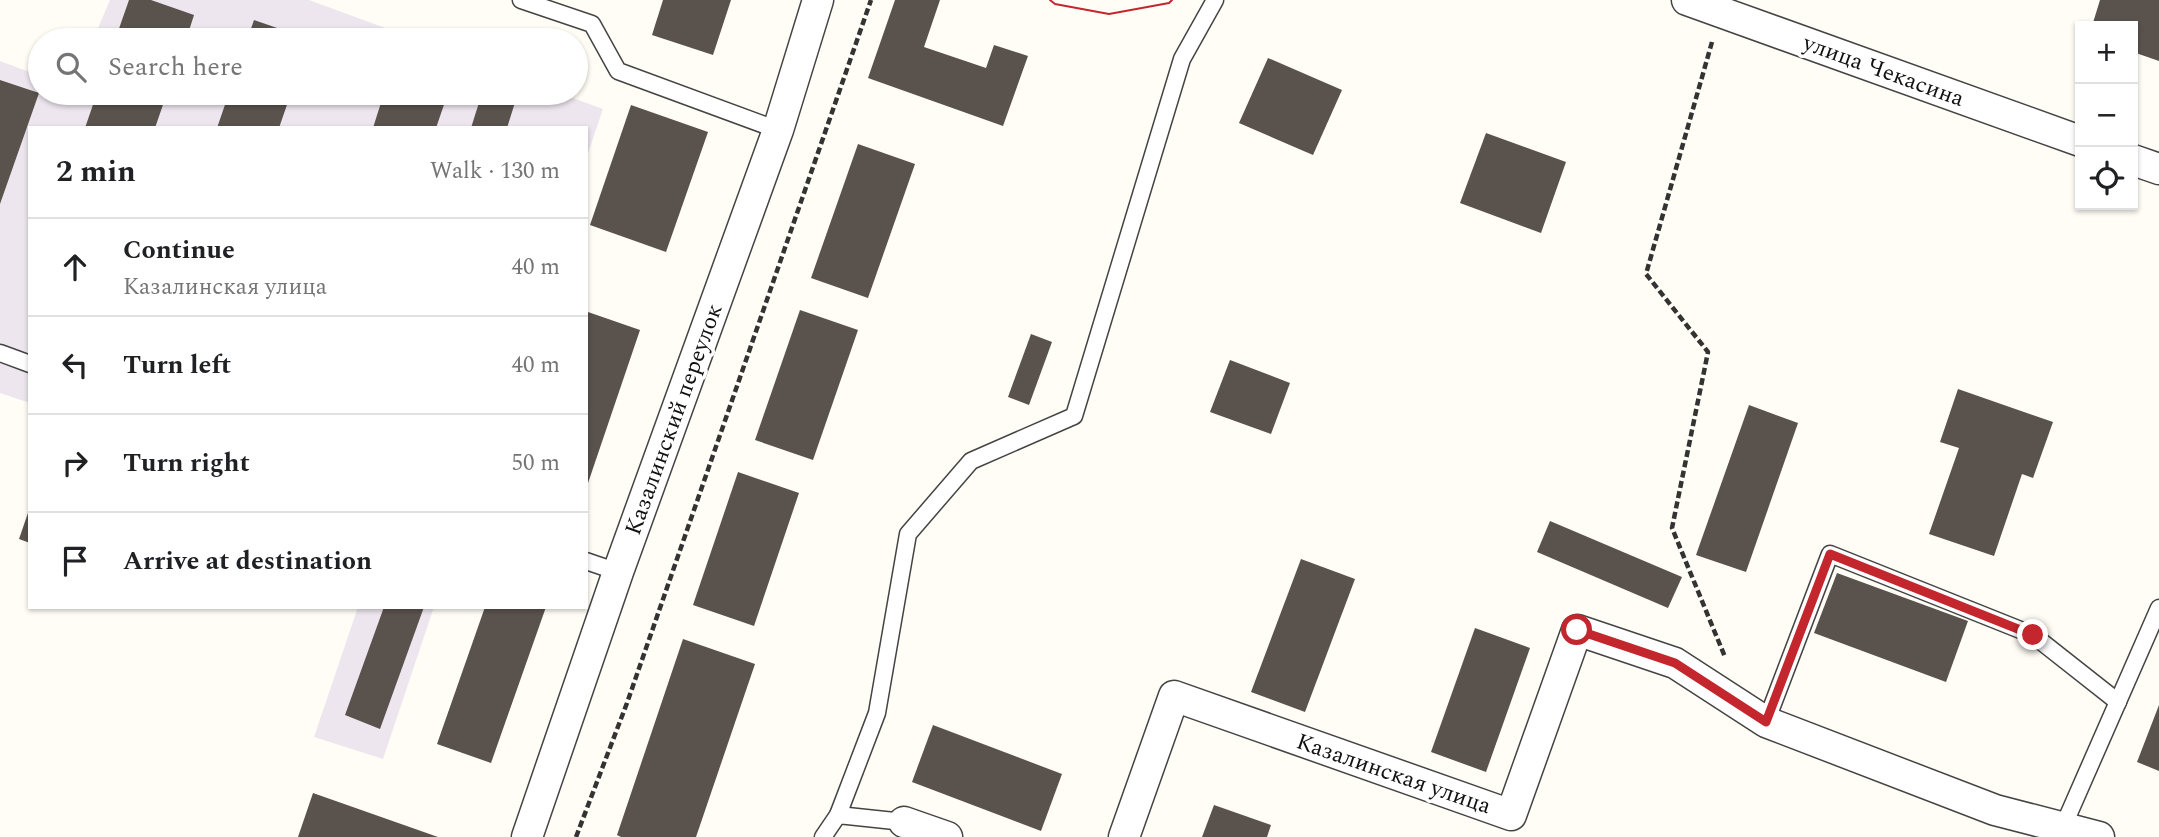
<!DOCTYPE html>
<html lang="en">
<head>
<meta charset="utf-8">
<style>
	:root { --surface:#fff; --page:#f6f6f6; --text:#202124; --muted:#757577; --line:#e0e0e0 }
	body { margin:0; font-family:Spectral,serif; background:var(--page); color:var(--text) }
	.controls { position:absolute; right:21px; top:21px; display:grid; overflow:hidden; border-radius:0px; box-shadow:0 2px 5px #0004 }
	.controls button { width:63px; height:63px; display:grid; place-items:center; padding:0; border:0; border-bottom:2px solid var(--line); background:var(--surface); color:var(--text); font:35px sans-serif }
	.stop { position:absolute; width:21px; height:21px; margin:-16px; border:5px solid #c4262e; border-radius:50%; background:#fff }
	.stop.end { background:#c4262e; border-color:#fff; box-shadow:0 2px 7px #0008 }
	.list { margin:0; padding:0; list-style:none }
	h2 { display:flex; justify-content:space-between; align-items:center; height:91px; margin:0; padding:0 28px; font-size:30px }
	h2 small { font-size:23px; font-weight:400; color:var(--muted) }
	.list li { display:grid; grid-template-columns:46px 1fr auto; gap:21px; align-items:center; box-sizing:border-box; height:98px; padding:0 28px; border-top:2px solid var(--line) }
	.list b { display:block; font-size:26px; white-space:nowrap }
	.list p { margin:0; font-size:23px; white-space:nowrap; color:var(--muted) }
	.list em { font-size:23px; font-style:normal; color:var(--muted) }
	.icon { flex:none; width:38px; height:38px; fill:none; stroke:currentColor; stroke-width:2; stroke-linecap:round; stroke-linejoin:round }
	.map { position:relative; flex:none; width:2159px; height:837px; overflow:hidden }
	.search { position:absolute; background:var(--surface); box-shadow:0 2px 5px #0004; left:28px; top:28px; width:560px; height:77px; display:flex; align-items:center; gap:18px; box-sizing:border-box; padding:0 24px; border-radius:38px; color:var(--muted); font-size:26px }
	.panel { position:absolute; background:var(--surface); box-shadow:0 2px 5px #0004; left:28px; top:126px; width:560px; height:483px; border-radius:0px }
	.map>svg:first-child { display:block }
	.industrial { fill:#eee6ef }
	.building { fill:#5a524d }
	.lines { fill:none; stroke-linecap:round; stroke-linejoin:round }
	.service-casing { stroke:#444; stroke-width:19 }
	.minor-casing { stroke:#444; stroke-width:33 }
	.path { stroke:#333; stroke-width:4.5; stroke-dasharray:7 3.5; stroke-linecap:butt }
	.service { stroke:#fff; stroke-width:16 }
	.minor { stroke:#fff; stroke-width:30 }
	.tram { stroke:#c4262e; stroke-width:2 }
	.route { stroke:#c4262e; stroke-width:9 }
	.labels { text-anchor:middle; stroke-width:7; stroke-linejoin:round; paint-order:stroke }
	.street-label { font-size:23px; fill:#111; stroke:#fff }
</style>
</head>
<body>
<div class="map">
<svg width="2159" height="837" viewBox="0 0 2159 837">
	<rect width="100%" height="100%" fill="#fffdf5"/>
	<g class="industrial">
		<path d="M110,0H309L418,40H93Z"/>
		<path d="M0,61L40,76V93H559L603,109L586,159V128H30V403L0,393Z"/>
		<path d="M358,607H434L383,759L314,737Z"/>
	</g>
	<g class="building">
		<path d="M129,0H151L194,15L186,40H115Z"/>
		<path d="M663,0H731L713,55L652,35Z"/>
		<path d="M895,0H940L924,47L986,68L994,45L1028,56L1003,126L868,78Z"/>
		<path d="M2100,0H2159V61L2133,52V26H2092Z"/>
		<path d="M254,20L312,40H247Z"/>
		<path d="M1268,58L1342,90L1313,155L1239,123Z"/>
		<path d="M0,80L39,93L0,204Z"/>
		<path d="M97,93H167L155,128H85Z"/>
		<path d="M229,93H291L279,128H217Z"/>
		<path d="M384,93H448L436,128H373Z"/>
		<path d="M482,93H518L507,128H471Z"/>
		<path d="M631,105L708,132L666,252L590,225Z"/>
		<path d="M1486,133L1566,162L1541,233L1460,203Z"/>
		<path d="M858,144L915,164L868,298L811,278Z"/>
		<path d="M800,310L858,330L813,460L755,440Z"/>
		<path d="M588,312L640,330L587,486L586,318Z"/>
		<path d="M1031,334L1052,342L1029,405L1008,397Z"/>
		<path d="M1230,360L1290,383L1271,434L1210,412Z"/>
		<path d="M1958,389L2053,422L2033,478L2022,474L1994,556L1929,534L1959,448L1940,442Z"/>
		<path d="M1749,405L1798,423L1746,572L1696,555Z"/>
		<path d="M738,472L799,493L754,626L693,605Z"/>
		<path d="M29,510H30V543L19,539Z"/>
		<path d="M1550,521L1682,577L1668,608L1537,552Z"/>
		<path d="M1301,559L1355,579L1305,712L1251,692Z"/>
		<path d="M1837,573L1968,621L1946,682L1814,633Z"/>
		<path d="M384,607H424L380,729L345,715Z"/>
		<path d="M485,607H546L491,763L437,744Z"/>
		<path d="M1475,628L1530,648L1486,772L1431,752Z"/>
		<path d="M683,639L755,664L696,837H621L617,835Z"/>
		<path d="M2159,705V771L2137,762Z"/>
		<path d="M933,725L1062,774L1041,831L912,782Z"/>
		<path d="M313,793L438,837H298Z"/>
		<path d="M1214,805L1271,825L1267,837H1202Z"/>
	</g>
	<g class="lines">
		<defs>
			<g id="service">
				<path d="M521,0L592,24L618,71L778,130"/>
				<path d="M0,353L30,364"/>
				<path d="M586,561L618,572"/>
				<path d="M1766,722L1830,554L2033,635L2118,702"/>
				<path d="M838,815L877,713L908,534L971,461L1074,416L1182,59L1215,0"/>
				<path d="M2063,827L2159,608"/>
				<path d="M823,837L838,815L904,822"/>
			</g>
			<g id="minor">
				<path d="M1687,0L2080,141"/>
				<path d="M2133,160L2159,169"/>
				<path d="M904,822L947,837"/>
				<path d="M527,837L618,572L778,130L818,0"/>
				<path d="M1124,837L1174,696L1511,815L1577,630L1675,663L1766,722L1995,810L2099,837"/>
			</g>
		</defs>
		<use href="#service" class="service-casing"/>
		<use href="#minor" class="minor-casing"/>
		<g class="path">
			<path d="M1712,42L1646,274L1708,352L1672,528L1725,657"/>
			<path d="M576,837L627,703L871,0"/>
		</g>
		<use href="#service" class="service"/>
		<use href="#minor" class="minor"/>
		<path class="tram" d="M1050,0L1055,4L1109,14L1169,3L1172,0"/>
	</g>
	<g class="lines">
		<path class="route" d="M1577,630L1675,663L1766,722L1830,554L2033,635"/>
	</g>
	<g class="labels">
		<g class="street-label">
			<text transform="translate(1884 70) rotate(20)" y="8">улица Чекасина</text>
			<text transform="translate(673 419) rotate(-70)" y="8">Казалинский переулок</text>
			<text transform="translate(1394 773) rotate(19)" y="8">Казалинская улица</text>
		</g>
	</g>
</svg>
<div class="controls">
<button>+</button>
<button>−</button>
<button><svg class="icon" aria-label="locate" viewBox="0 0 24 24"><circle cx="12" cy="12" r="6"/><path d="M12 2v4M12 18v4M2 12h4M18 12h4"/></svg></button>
</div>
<div class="stop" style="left:1577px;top:630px"></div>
<div class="stop end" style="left:2033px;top:635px"></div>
<div class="search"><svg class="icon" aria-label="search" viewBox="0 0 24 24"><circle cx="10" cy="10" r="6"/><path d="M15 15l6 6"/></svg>Search here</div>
<section class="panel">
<h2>2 min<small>Walk · 130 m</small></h2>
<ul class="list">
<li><svg class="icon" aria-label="ahead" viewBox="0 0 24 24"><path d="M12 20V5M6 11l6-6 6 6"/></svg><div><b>Continue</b><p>Казалинская улица</p></div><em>40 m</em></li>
<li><svg class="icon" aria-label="left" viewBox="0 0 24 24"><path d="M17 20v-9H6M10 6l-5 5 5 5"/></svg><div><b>Turn left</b></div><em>40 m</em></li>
<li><svg class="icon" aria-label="right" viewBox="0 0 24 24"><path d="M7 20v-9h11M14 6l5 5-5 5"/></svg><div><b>Turn right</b></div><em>50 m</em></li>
<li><svg class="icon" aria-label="arrive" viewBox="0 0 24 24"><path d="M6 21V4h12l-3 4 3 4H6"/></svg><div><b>Arrive at destination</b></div></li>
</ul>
</section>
</div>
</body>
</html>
